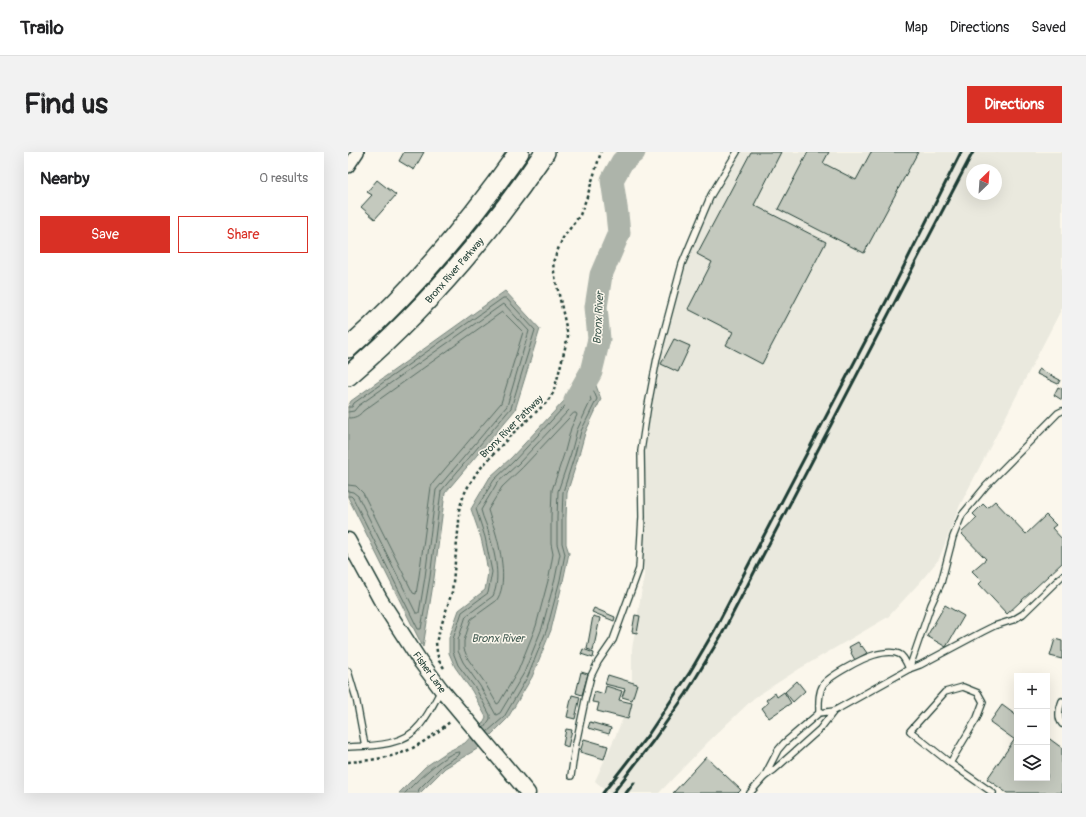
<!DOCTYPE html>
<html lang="en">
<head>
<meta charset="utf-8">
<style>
	:root { --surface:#fff; --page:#f2f2f2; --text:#202124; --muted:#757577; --line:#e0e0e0; --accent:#d93025 }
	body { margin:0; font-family:Pangolin,sans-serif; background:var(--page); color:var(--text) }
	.controls { position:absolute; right:12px; bottom:12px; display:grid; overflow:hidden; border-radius:0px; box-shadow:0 4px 16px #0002 }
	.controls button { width:36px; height:36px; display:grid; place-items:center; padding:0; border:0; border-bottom:1px solid var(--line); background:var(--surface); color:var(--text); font:20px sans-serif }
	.compass { position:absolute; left:618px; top:12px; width:36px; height:36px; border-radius:50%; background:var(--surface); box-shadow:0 4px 16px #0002; rotate:25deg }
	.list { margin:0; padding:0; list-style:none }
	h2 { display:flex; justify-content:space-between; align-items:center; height:52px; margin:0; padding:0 16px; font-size:17px }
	h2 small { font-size:13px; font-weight:400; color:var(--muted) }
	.actions { display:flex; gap:8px; padding:12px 16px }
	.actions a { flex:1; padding:9px 0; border:1px solid var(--accent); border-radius:0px; text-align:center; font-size:14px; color:var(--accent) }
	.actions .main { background:var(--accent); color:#fff }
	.icon { flex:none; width:22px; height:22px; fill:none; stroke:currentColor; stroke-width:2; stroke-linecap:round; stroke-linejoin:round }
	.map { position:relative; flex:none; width:714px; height:641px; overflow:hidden; border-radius:0px }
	header { display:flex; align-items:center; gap:24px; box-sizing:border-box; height:56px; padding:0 20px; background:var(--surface); border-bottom:1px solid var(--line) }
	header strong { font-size:19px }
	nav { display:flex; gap:22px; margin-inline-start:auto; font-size:14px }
	.intro { display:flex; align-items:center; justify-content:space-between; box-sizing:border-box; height:96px; padding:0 24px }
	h1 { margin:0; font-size:28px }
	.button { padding:10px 18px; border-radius:0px; background:var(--accent); color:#fff; font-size:14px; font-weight:700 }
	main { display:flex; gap:24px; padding:0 24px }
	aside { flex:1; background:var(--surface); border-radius:0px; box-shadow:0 4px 16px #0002 }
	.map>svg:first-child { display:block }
	.built { fill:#eae9de; fill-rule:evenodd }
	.water { fill:#adb4aa; stroke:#74847b }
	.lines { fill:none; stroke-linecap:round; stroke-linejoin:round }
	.shore { stroke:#586d63; stroke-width:1 }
	.river { stroke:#adb4aa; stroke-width:23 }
	.building { fill:#c4c9be; stroke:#1f3d34 }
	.service-casing { stroke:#1f3d34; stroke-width:8 }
	.minor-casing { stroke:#1f3d34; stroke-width:14 }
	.tertiary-casing { stroke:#1f3d34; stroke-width:17 }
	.trunk-casing { stroke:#1f3d34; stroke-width:22 }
	.path { stroke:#1f3d34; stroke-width:2.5; stroke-dasharray:3 3; stroke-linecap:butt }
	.service { stroke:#fbf7ec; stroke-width:5.5 }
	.minor { stroke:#fbf7ec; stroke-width:11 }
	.tertiary { stroke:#fbf7ec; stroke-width:14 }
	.trunk { stroke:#fbf7ec; stroke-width:19 }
	.rail { stroke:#1f3d34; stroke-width:3 }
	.labels { text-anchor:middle; stroke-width:3; stroke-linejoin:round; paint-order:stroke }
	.street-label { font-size:10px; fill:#1f3d34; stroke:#fbf7ec }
	.water-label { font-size:11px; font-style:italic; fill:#425b52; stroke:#fbf7ec }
</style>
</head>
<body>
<header>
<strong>Trailo</strong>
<nav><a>Map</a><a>Directions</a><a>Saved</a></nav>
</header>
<div class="intro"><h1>Find us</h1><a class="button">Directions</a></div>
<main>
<aside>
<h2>Nearby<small>0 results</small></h2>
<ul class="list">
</ul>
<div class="actions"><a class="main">Save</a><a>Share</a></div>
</aside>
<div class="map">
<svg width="714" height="641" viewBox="0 0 714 641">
	<rect width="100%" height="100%" fill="#fbf7ec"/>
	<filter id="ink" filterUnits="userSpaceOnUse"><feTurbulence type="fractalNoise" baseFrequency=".025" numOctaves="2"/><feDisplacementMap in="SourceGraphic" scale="8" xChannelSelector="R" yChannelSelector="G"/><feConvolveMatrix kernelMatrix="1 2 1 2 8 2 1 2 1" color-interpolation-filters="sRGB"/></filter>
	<g filter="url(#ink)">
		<path class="built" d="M388,0H714V156L612,353L591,407L573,429L540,465L451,517L406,546L360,590L311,641H261L247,629L267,585L284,545V497L296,424L295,359L293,306L311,210L327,142L349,75ZM624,18H648V42H624Z"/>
		<g class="water">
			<path d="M157,139L192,177L167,258L97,341L86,426L75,495L0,345V255L3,249Z"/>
			<path d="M243,220L253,247L237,281L231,303L219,341L218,366V392L221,401L215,429L203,478L184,525L159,567L129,597L97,616L72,641H51L77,615L99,600L117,591L135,571L138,565L124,539L107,515L101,501V486L111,458L137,438L140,421L138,408L133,386L123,357L142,325L163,306Z"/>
		</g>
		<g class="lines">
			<g class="shore">
				<path d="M240,239L243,248L229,278L223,301L210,339L209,365V392L212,402L207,427L194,476L176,521L152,561L148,563L132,534L115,510L110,499V488L118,464L145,444C153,426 147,403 142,385C140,375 135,367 133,358L149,331L170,312L238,240Z"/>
				<path d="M0,255H4L6,251L155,146H158L187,178L163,256L93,339L82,425L73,477H70L5,346L3,344H0"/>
				<path d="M0,260L6,259L10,254L155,152L157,153L181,179L159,254L88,338L77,425L71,461H68L10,344L5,340L0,339"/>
				<path d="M226,261H228L229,263L223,276L217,299L204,338L203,365V392L205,402L201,425L188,474L170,519L151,551L149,552L137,531L120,507L116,497V489L123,467L148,449C160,434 153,400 148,382C146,374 142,366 140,358L154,335L174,316Z"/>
				<path d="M0,266C7,266 11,264 15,259L154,160L156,161L175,180L153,251L85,331L83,335L71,424L68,442L65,441L15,341L8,334L0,333"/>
				<path d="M136,576L142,567V563L128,537L110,513L105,500V487L114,460L140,441L144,420L137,385L128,357L146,328L166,309L239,230H242L249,247L233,279L227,302L215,340L214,365V391L217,402L212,428L199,477L180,524L156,565L139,580"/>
				<path d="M57,641C67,631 98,599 112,600L111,603L95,613L71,637L70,641"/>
			</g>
			<path class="river" d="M227,248L243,220L251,187L248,155L253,123L271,81L269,62L264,28L274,10L286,0"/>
		</g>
		<g class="building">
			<path d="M56,0H76L66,18L51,9Z"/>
			<path d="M403,0H433L406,53L478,90L414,212L378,193L385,180L340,157L364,110L349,102Z"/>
			<path d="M460,0H481L475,11L508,28L523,0H570L516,101L430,57Z"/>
			<path d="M29,28L48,43L27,67L13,55L24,43L19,40Z"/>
			<path d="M326,187L342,194L330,220L313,212Z"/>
			<path d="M691,217L712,228L710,232L689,222Z"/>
			<path d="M710,235L714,237V248L706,243Z"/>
			<path d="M647,349L678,382L698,363L708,373L704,376L714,387V411L659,462L631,432L634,429L624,419L638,407L613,381L629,366L625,362L635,352L639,356Z"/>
			<path d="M597,453L616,464L598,495L579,484Z"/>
			<path d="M246,456L267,465L266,469L244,460Z"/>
			<path d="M287,463L292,464L289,481L284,480Z"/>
			<path d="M245,464L252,466L245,499L239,497Z"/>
			<path d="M707,487L714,489V507L702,504Z"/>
			<path d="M510,490L513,495L514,494L519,501L507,508L503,501L504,500L501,495Z"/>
			<path d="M235,497L246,501L245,506L233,502Z"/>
			<path d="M233,520L240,522L234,543L228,541Z"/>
			<path d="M260,523L289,532L284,548L274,545L277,537L257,532Z"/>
			<path d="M449,529L457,539L445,550L437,540Z"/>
			<path d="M258,534L274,539L271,548L284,551L280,567L249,559L251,551L244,550L247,539L256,542Z"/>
			<path d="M436,540L443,551L421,566L414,556L420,551L418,548L427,541L429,545Z"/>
			<path d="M224,543L232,545L227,567L219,565Z"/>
			<path d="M654,553L669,564V584L667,588L642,570Z"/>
			<path d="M242,570L263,576L261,582L240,576Z"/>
			<path d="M218,577L224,578L220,595L215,593Z"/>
			<path d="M669,584V626H699V585L714,596V641H659L639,627Z"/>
			<path d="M236,587L260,594L256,607L232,600Z"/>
			<path d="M358,605L393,638L390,641H325Z"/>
		</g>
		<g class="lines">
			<defs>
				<g id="service">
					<path d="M561,517L583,453L593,431L605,385L614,363L638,334L710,261L714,259"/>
					<path d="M0,519L8,546L17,594"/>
					<path d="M714,549C711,557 709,565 714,572"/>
					<path d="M486,559L472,577L426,618L416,625L430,598L436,591L471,561L486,559L561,517L572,513L634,480L646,474L665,468L675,462L714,424"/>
					<path d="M471,561C471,552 470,541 475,533C481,524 515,506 526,503C533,501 544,499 551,502C556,504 559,512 561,517"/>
					<path d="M0,595C25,594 56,594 72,573C81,562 87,549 93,538"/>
					<path d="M602,611L629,566L635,550L630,541L615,535L597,540L562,579L602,611L645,641"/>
					<path d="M223,624L227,596L238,544L243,524L250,510L265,488L291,417L294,365L293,299L300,253L309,206L334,112L363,43L389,0"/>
					<path d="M402,641L416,625"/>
				</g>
				<path id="minor" d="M0,15L10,0"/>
				<path id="tertiary" d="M0,388L32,447L72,509L93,537L180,641"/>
				<g id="trunk">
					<path d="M0,196C65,139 121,71 171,0"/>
					<path d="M0,224C76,159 141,83 197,0"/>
				</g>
			</defs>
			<use href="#service" class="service-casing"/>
			<use href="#minor" class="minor-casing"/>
			<use href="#tertiary" class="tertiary-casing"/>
			<use href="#trunk" class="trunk-casing"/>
			<g class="path">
				<path d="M96,516L91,509L89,500L88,490L104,440L111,370V358L114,348L118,338L129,320L163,283L199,250L205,241L210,224L220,184L206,120L205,110L211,95L215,86L232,63L239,45L253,0"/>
				<path d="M0,610C17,609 36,607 53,601C69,596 90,580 103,569"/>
			</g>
			<use href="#service" class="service"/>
			<use href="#minor" class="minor"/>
			<use href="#tertiary" class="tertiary"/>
			<use href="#trunk" class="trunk"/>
			<g class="rail">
				<path d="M255,641L300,583L342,520L366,479L542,142L613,0"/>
				<path d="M265,641L305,589L338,542L373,484L625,0"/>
				<path d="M278,641L286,631"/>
			</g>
		</g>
	</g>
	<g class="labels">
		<g class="street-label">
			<text transform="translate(106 118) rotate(-49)" y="4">Bronx River Parkway</text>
			<text transform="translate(163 274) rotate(-45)" y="4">Bronx River Pathway</text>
			<text transform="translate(82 520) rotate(54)" y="4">Fisher Lane</text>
		</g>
		<g class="water-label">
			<text transform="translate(250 166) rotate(-87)" y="4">Bronx River</text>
			<text x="150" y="490">Bronx River</text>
		</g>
	</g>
</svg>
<div class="controls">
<button>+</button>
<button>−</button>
<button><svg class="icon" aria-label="layers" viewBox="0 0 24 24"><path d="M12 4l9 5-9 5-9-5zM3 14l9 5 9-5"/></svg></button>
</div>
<svg class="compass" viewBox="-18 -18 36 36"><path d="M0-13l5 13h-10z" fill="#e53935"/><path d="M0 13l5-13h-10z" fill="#757577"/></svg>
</div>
</main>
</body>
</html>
